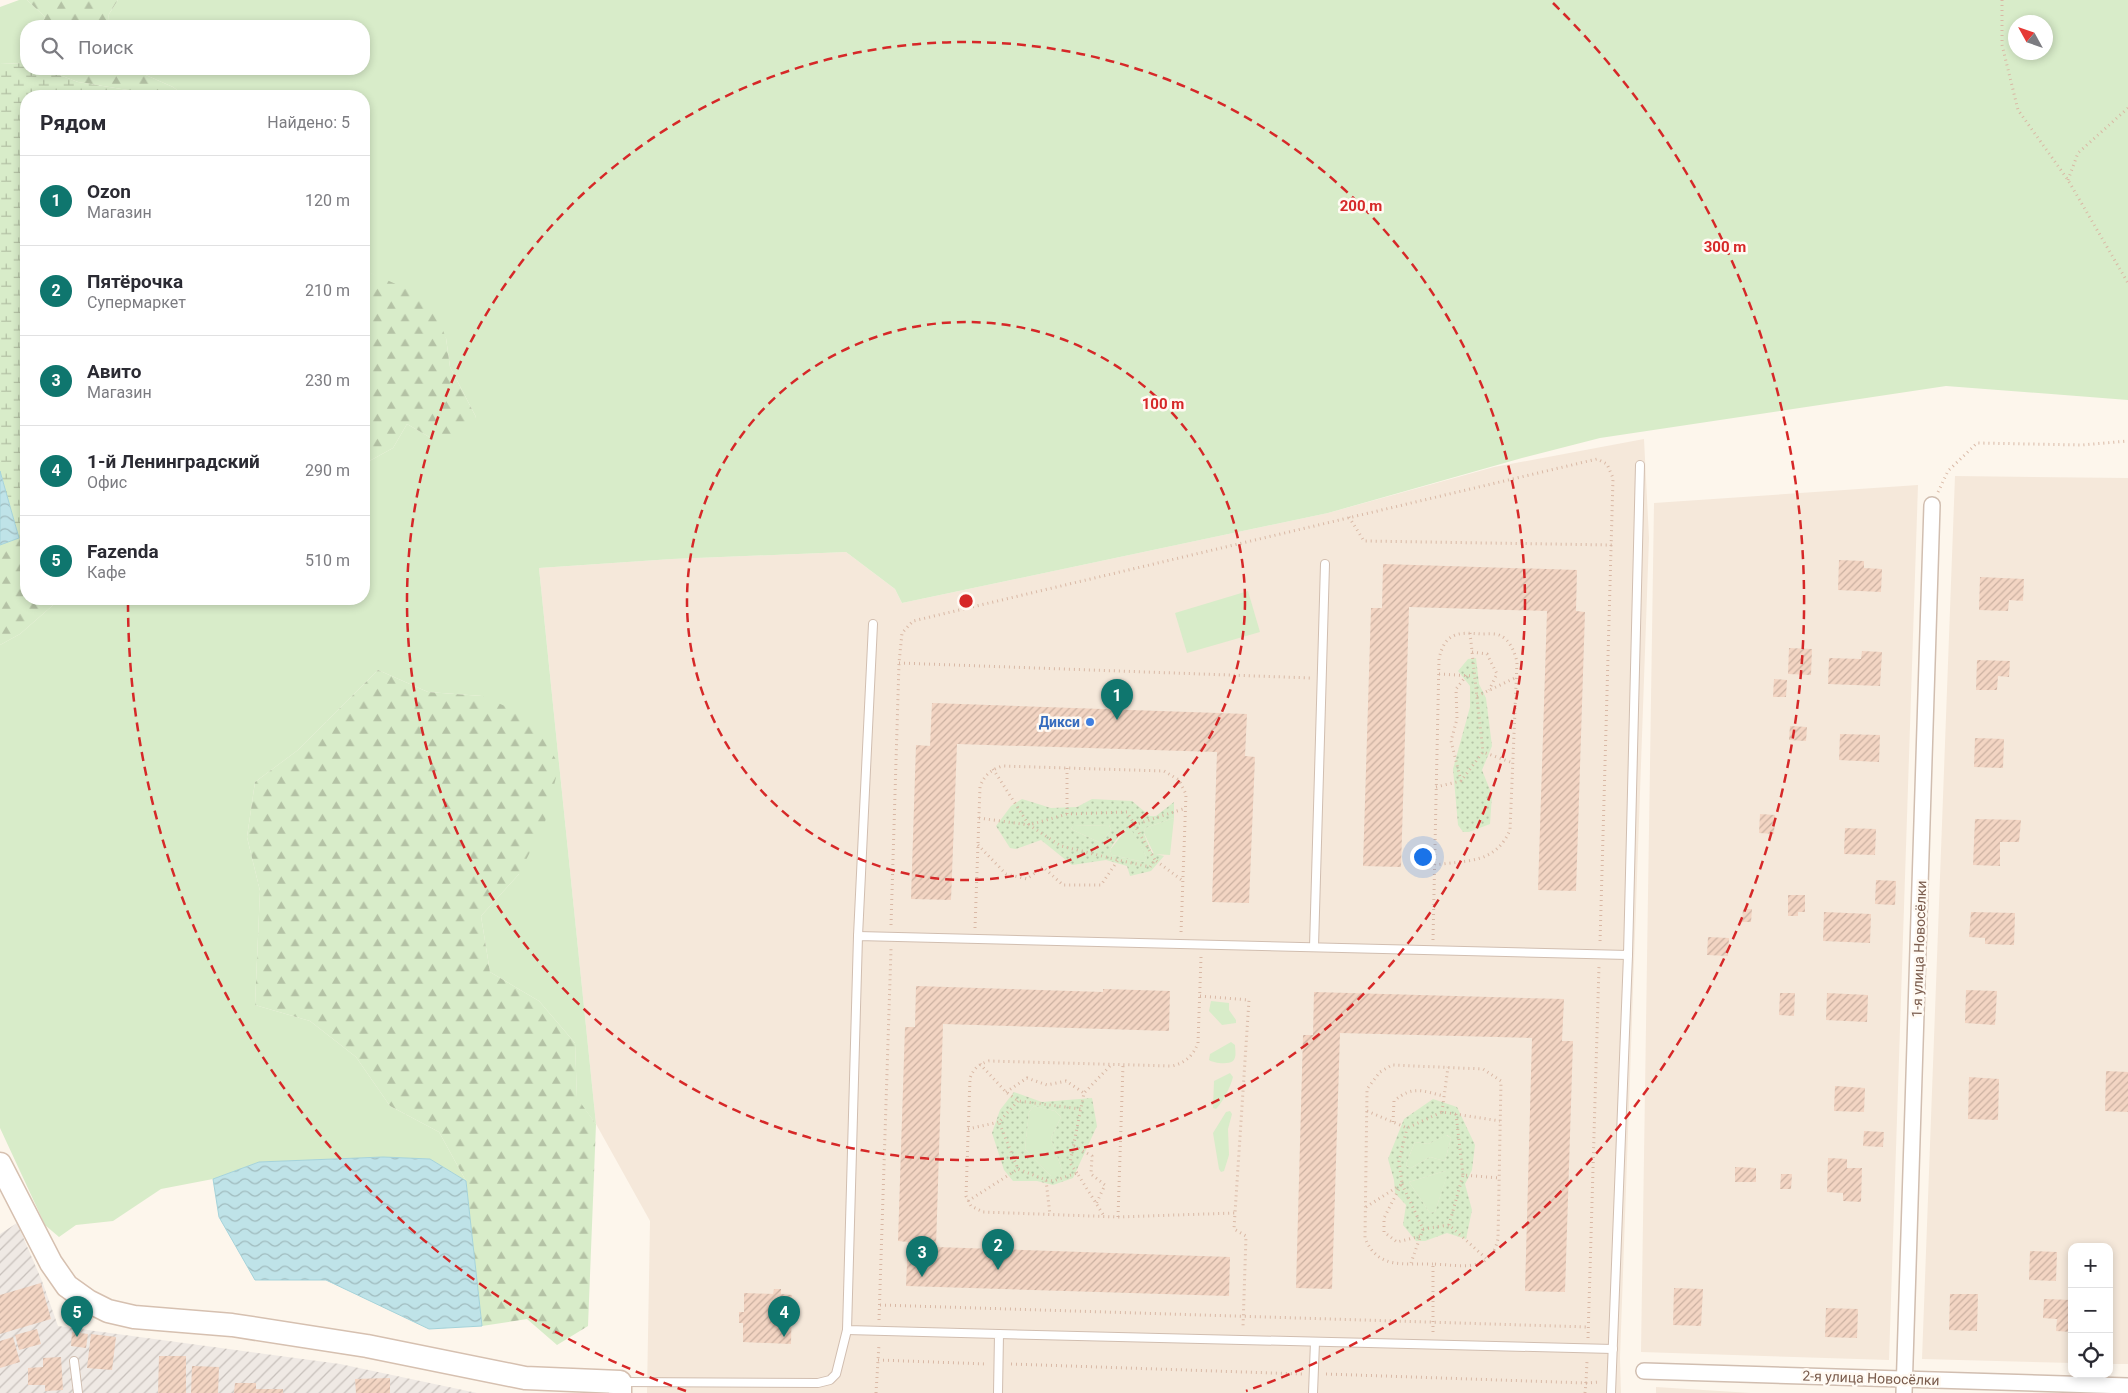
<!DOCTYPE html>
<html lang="ru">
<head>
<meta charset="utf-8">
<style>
	:root { --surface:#fff; --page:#f7f7f7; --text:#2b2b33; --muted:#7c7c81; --line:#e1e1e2; --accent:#0f766e }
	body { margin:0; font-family:Roboto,sans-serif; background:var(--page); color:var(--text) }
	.controls { position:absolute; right:15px; bottom:15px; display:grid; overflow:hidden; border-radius:10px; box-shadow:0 2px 8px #0003 }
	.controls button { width:45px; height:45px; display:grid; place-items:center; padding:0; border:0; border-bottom:1px solid var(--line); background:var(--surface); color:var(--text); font:25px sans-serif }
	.compass { position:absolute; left:2008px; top:15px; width:45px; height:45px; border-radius:50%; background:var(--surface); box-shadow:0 2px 8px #0003; rotate:310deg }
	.you { position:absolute; left:1422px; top:856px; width:18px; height:18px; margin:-12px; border:4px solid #fff; border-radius:50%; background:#1a73e8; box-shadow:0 0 0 8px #1a73e833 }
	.badge { display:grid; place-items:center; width:32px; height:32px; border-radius:50%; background:var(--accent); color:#fff; font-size:16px; font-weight:700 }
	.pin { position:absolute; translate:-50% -41px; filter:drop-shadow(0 1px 2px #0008) }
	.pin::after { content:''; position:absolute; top:26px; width:18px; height:15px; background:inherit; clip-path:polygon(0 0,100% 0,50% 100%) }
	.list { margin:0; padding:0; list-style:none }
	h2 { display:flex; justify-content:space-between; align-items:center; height:65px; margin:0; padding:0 20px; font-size:21px }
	h2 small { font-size:16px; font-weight:400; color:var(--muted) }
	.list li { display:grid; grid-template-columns:32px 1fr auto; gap:15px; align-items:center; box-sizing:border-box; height:90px; padding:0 20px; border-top:1px solid var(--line) }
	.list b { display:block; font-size:19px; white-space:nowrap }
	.list p { margin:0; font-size:16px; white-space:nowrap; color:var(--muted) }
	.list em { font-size:16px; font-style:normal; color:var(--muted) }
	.icon { flex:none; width:28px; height:28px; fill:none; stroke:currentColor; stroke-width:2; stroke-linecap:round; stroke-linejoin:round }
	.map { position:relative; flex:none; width:2128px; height:1393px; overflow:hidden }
	.search { position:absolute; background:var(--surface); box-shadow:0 2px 8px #0003; left:20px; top:20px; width:350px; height:55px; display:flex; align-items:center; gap:12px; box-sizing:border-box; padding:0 18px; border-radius:20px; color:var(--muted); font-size:19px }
	.panel { position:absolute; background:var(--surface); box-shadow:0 2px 8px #0003; left:20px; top:90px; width:350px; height:515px; border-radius:20px }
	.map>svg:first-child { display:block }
	.residential { fill:#f5e8da }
	.industrial { fill:url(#industrial-furrows) }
	.grass { fill:#d8ecc9; fill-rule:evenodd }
	.forest { fill:url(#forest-firs) }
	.wetland { fill:url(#wetland-marsh) }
	.park { fill:url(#park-dots); fill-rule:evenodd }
	.water { fill:url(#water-waves); stroke:#a5d3da }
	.building { fill:url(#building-hatch) }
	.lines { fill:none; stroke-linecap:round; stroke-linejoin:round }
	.lane-casing { stroke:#d1beb0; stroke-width:10 }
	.street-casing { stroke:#d1beb0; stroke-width:18 }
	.secondary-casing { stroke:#d6c0b0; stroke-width:25 }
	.path { stroke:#d9b8a5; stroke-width:3; stroke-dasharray:1 4; stroke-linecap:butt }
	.lane { stroke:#fff; stroke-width:8 }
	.street { stroke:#fff; stroke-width:15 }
	.secondary { stroke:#fff; stroke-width:22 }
	.ring { fill:none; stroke:#d62828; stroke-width:2.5; stroke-dasharray:9 6 }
	.shop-dot { fill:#3f7fe0; stroke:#fffaf3; stroke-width:2 }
	.labels { text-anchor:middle; stroke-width:5; stroke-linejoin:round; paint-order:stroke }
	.shop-label { font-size:14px; font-weight:bold; fill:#366cbe; stroke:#fffaf3; text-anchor:end }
	.street-label { font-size:14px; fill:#7a5c4d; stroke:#fffaf3 }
	.centre { fill:#d62828; stroke:#fffaf3; stroke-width:2.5 }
	.ring-label { font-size:15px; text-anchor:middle; font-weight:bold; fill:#d62828; stroke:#fffaf3; stroke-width:5; stroke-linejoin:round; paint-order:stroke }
</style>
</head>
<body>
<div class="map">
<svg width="2128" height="1393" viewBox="0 0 2128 1393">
	<defs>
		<pattern id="industrial-furrows" width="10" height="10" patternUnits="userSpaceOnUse" patternTransform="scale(1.25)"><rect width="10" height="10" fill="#efe9e4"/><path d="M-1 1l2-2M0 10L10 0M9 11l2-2" fill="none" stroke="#c7c0bb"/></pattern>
		<pattern id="forest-firs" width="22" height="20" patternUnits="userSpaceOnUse" patternTransform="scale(1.25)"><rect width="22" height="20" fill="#d8ecc9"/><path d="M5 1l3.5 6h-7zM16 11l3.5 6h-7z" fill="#b4c2a5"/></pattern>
		<pattern id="wetland-marsh" width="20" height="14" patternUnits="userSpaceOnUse" patternTransform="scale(1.25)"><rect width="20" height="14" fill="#d8ecc9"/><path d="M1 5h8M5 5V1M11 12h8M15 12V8" fill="none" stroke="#b4c2a5"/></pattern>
		<pattern id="park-dots" width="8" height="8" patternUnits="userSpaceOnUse" patternTransform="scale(1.25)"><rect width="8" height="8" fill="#d8ecc9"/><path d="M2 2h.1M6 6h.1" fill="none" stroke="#b4c2a5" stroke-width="1.8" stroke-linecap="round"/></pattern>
		<pattern id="water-waves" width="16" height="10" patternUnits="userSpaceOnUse" patternTransform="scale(1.25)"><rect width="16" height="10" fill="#bfe3e8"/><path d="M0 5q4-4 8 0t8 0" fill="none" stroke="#a0bbbe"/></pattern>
		<pattern id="building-hatch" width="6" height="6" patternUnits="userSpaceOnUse" patternTransform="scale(1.25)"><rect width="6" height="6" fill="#f3d5c3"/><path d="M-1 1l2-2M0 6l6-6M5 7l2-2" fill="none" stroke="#cab0a1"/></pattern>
	</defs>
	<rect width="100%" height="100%" fill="#fdf6ec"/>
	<g class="residential">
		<path d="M1644,439L1649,538L1620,1358L1621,1393H647L650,1221L596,1124L539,568L672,559L846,552L895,589L902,603L1328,513L1494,467Z"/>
		<path d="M1955,476L2128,478V1364H2109V1247H2072V1363L1922,1359Z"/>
		<path d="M1918,485L1889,1360L1641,1352L1654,503Z"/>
		<path d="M1656,1387L1751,1393H1656Z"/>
	</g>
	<path class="industrial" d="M17,1223L42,1281L58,1326L340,1364L477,1393H0V1234Z"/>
	<g class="grass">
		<path d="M19,0H27L45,17L41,26H26V59L25,63L0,64V7Z"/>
		<path d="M118,0H2128V400L1946,386L1600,438L1522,458L1328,513L902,603L895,589L846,552L672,559L539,568L596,1124L577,1099L575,1043L539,1001L490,972L481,916L519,874L482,696L428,692L378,670L298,750L255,782L247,837L260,891L255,1005L310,1021L356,1057L390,1106L439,1132L466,1181L430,1159L383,1157L259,1162L213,1179L161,1189L113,1221L76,1225L59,1237L45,1225L0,1128V645L20,634L60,599H364V464L393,448L407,424L431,438L476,417L450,367L446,338L388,282L364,270V96H185L173,87L132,69H364V26H107L109,14ZM2016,22H2046V52H2016Z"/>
		<path d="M1248,591L1260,632L1187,653L1175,613Z"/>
		<path d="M1174,818L1170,855L1154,854L1144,833L1145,828Z"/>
		<path d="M1109,825L1111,830L1101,843L1071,829L1073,826Z"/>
		<path d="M1128,827L1132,829L1147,858L1144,862L1112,855L1110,850Z"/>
		<path d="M1211,1001L1229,1003V1010L1236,1020V1023L1222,1025L1209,1011Z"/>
		<path d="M1231,1042L1235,1045C1235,1050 1237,1057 1233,1061C1228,1065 1213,1063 1209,1060L1210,1054Z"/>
		<path d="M1230,1073L1233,1077C1230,1088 1224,1100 1216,1109L1213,1108L1214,1081Z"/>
		<path d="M1034,1106L1055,1111L1061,1117L1051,1138L1062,1170L1059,1176H1051L1025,1149L1029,1112Z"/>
		<path d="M1230,1111L1232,1114L1228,1129L1229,1155L1224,1171L1221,1172L1219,1169L1213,1133L1226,1112Z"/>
		<path d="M1446,1135L1451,1138L1445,1161L1430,1157L1411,1168L1407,1167L1406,1164L1415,1142L1428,1144Z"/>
		<path d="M1445,1171L1448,1173L1435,1212L1430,1213L1409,1182Z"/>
	</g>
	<g class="forest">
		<path d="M27,0H118L109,14L107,26H41L45,17Z"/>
		<path d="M44,69H132L173,87L185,96H149L134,91L78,82Z"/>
		<path d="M364,270L414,292L435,311L446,338L450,367L476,417L458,437L431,438L407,424L393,448L364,464Z"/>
		<path d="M19,538L26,552V599H60L20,634L0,645V545Z"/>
		<path d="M378,670L428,692L482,696L532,718L559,765L545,822L519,874L481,916L490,972L539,1001L575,1043L577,1098L596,1124L588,1326L557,1345L527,1319L482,1326L466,1181L439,1132L390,1106L356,1057L310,1021L255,1005L260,891L247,837L255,782L298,750Z"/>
	</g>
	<path class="wetland" d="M25,63L26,69H44L78,82L134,91L149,96H26L25,552L19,538L0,471V64Z"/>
	<g class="park">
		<path d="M1476,658L1479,684L1486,698L1492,746L1482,770L1492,795L1490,824L1469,832H1463L1458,825L1453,769L1470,707V686L1458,671L1468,659Z"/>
		<path d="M1022,799L1051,808L1077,807L1092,799L1132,801L1150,816H1156L1174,802V818L1145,828L1144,834L1152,853L1164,856L1151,871L1130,876L1127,866L1106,860L1072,865L1041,840L1016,849L1010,848L996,826L1011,806ZM1109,825L1111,830L1101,843L1071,829L1073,826ZM1130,827L1147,858L1144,862L1112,855L1110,850C1114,842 1122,830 1130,827Z"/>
		<path d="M1014,1092L1042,1102L1092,1098L1097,1126L1073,1178L1053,1185L1037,1181H1013L1004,1170L992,1133L1000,1110ZM1034,1106L1055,1111L1061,1117L1051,1138L1062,1170L1058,1176H1051L1025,1149L1029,1112Z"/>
		<path d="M1433,1099L1457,1107L1475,1145L1472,1170L1465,1184L1472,1210L1466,1239L1447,1233L1425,1241H1416L1403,1225L1406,1205L1395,1193L1394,1180L1388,1159L1404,1119ZM1447,1135L1451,1138L1445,1161L1430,1157L1411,1168L1407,1167L1406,1164L1415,1142L1428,1144ZM1445,1171L1447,1175L1435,1212L1430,1213L1409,1182Z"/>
	</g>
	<g class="water">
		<path d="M0,471L19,538L0,545Z"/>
		<path d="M383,1157L430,1159L466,1181L482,1326L429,1329L326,1280H255L219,1217L213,1179L259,1162Z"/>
	</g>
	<g class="building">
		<path d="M1839,560L1864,561V568L1882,569L1881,592L1838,590Z"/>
		<path d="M1383,564L1577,570L1576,611L1585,612L1576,891L1538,890L1547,611L1409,607L1401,867L1363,866L1371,608H1382Z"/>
		<path d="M1980,577L2024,579L2023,601L2009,600L2008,611L1979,610Z"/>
		<path d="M1789,648L1812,649L1811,675L1788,674Z"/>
		<path d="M1862,651L1882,652L1880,686L1828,684L1829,658L1861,659Z"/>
		<path d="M1977,660L2010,661L2009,677L1998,676L1997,690H1976Z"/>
		<path d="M1774,679L1787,680L1786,697H1773Z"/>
		<path d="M932,703L1247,714L1245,756L1255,757L1249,903L1212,902L1217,752L957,744L951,900L911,899L916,745L930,746Z"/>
		<path d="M1790,726L1807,727L1806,741L1789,740Z"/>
		<path d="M1840,734L1880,735L1879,762L1839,760Z"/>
		<path d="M1975,738L2004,739L2003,768L1974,767Z"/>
		<path d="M1760,814L1775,815L1774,834L1759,833Z"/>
		<path d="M1975,819L2021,820L2019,842H2000V866L1973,865Z"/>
		<path d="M1845,828L1876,829L1875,855L1844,854Z"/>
		<path d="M1876,880L1896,881L1895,905L1875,904Z"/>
		<path d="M1788,895H1805V912H1798V916H1788Z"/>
		<path d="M1743,909H1752L1751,922H1742Z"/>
		<path d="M1824,912L1871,914L1870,943L1823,941Z"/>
		<path d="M1971,912L2015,913L2014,945L1985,944V938L1969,937Z"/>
		<path d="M1708,937L1729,938L1728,956L1707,955Z"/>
		<path d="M916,986L1103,992V989L1170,991L1169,1031L943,1024L936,1247L1230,1257L1229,1296L906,1286L908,1242L898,1241L905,1027H915Z"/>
		<path d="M1966,990L1997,991L1995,1025L1965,1023Z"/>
		<path d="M1314,992L1564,999L1562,1041H1573L1565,1292L1525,1291L1532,1038L1340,1033L1332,1289L1296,1288L1303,1035H1313Z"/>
		<path d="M1780,993H1795L1794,1016L1779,1015Z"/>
		<path d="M1827,993L1868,995L1867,1022L1826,1020Z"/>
		<path d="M2106,1071L2128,1072V1112L2105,1111Z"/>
		<path d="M1969,1077L1999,1079L1998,1120L1968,1119Z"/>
		<path d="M1835,1086L1865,1088L1864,1112L1834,1111Z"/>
		<path d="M1864,1131L1884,1132L1883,1147L1863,1146Z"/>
		<path d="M1828,1158L1847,1159V1168H1862L1861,1202L1843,1201V1193L1827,1192Z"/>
		<path d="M1735,1167L1756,1168V1182H1735Z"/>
		<path d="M1781,1174H1792L1791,1189H1780Z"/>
		<path d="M2030,1251L2057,1252L2056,1281L2029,1280Z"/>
		<path d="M41,1283L51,1319L0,1334V1295Z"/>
		<path d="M1674,1288L1703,1289L1701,1326L1673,1325Z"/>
		<path d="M774,1289H781V1294L792,1295L791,1344L743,1342V1323H739V1312H744V1293L773,1294Z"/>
		<path d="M1950,1294H1978L1977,1331L1949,1330Z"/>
		<path d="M2044,1299L2072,1300V1332L2056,1331L2057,1319L2043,1318Z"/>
		<path d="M1826,1308L1858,1309L1857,1338L1825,1337Z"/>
		<path d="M37,1329L41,1344L19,1350L15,1335Z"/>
		<path d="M72,1332L88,1334L86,1348L71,1346Z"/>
		<path d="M91,1334L116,1337L112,1370L87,1368Z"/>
		<path d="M13,1337L20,1362L0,1368V1341Z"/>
		<path d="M159,1356H186V1393H158Z"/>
		<path d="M61,1357L63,1390L45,1391V1385H28V1368L43,1367V1358Z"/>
		<path d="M192,1366L219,1367L218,1393H191Z"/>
		<path d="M390,1378V1393H356L355,1379Z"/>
		<path d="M235,1383H256V1389H283V1393H234Z"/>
	</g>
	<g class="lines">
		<defs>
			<g id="lane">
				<path d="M858,936L873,624"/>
				<path d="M1314,947L1325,564"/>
				<path d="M999,1334L1613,1349"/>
				<path d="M74,1361L78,1393"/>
				<path d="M622,1382L818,1383L830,1380L836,1374L847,1330"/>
				<path d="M998,1393L999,1334L847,1330L858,936L1628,955L1640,465"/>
				<path d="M1313,1393L1315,1342"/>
				<path d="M1611,1393L1628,955"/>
			</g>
			<g id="street">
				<path d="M1644,1371L2128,1386"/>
				<path d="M1904,1393L1932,505"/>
			</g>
			<path id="secondary" d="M0,1164L51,1263L67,1286L88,1301L108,1311L134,1317L232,1325L367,1346L525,1378L620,1382V1393"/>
		</defs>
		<use href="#lane" class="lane-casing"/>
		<use href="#street" class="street-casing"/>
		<use href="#secondary" class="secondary-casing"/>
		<g class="path">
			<path d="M2002,0V45L2018,110L2068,180L2128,283"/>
			<path d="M2068,180L2078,153L2128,108"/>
			<path d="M1938,492L1948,471L1977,443L2082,445L2128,441"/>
			<path d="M1349,517L1364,541L1612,545"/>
			<path d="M1470,633L1483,752"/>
			<path d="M1472,652L1487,654L1497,674L1489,690"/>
			<path d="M899,663L1311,678"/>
			<path d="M1439,674L1474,676"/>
			<path d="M1477,696L1517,677"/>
			<path d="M1067,768V814L1127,812L1155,860"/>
			<path d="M993,769L1029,825L1067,814"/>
			<path d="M1461,781L1451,741L1457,719L1456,689L1467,675"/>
			<path d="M1436,787L1461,781L1483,752L1513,763"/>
			<path d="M979,818L1029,825L1061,846L1118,860"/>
			<path d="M1134,825L1186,808"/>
			<path d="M978,845L1006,874L1027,879L1043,867L1063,885H1101L1118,860L1150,867L1155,860L1183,881"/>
			<path d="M891,925L899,663L902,633L913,621L1597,459L1607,464L1613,478L1600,943"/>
			<path d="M975,928L980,787C984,775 991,770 1002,766L1164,771L1179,780L1186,794L1181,933"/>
			<path d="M1433,940L1439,659C1445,632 1458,632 1482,634C1487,634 1497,633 1501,636C1510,640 1515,653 1517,662L1510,830C1495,864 1468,860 1435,865"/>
			<path d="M1201,957L1198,1043C1193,1056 1185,1063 1172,1066L989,1061C979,1064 974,1068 970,1078L966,1196L971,1206L983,1212L1118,1217L1235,1213L1234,1229L1246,1236L1243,1327"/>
			<path d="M1200,996L1249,1000L1235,1213"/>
			<path d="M980,1064L1006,1092L1018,1101L1081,1109"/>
			<path d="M1006,1092L1027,1078L1047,1085L1066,1081L1084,1093"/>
			<path d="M1018,1101L999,1122L1018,1169"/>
			<path d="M1367,1111L1407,1128L1442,1112L1500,1121"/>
			<path d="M1442,1112L1448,1067"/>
			<path d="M1456,1114L1463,1175"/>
			<path d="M1393,1122L1394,1101C1413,1085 1422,1091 1444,1096"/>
			<path d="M968,1129L999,1122"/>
			<path d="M1074,1146L1092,1156L1091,1174L1105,1185L1096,1204"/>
			<path d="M1077,1173L1070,1163L1084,1093L1111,1065"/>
			<path d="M1046,1180L1053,1181L1077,1173L1104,1216"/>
			<path d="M1402,1184L1423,1229L1411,1263"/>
			<path d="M1401,1185L1384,1218V1232L1397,1242L1421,1236"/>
			<path d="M968,1201L1018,1169L1046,1180L1050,1215"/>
			<path d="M1366,1207L1402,1184L1399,1161L1407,1128"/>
			<path d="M1118,1217L1123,1065"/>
			<path d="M1449,1225L1463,1175L1499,1178"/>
			<path d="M1423,1229L1449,1225L1488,1260"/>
			<path d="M880,1305L1588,1327"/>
			<path d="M879,1320L891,949"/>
			<path d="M1433,1332V1264C1461,1265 1490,1274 1498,1239L1501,1081L1483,1069L1392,1065L1380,1072L1367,1089L1365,1238C1378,1270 1404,1263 1433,1264"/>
			<path d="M1588,1338L1599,966"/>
			<path d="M878,1360L987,1364"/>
			<path d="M1011,1364L1302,1374"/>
			<path d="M1326,1374L1586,1383L1587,1361"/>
			<path d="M876,1393L879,1344"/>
			<path d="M1585,1393L1586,1383L1600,1382"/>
		</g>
		<use href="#lane" class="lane"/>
		<use href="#street" class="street"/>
		<use href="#secondary" class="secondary"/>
	</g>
	<g class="ring">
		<circle cx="966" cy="601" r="279"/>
		<circle cx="966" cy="601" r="559"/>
		<path d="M686 1391A838 838 0 0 1 128 601M1553 3A838 838 0 0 1 1246 1391"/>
	</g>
	<circle class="shop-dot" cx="1090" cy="722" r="5"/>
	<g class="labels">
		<g class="shop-label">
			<text x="1080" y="727">Дикси</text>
		</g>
		<g class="street-label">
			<text transform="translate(1919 949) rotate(-88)" y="5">1-я улица Новосёлки</text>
			<text transform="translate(1871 1378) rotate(2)" y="5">2-я улица Новосёлки</text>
		</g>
	</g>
	<circle cx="966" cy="601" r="8" class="centre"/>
	<g class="ring-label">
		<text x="1361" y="211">200 m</text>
		<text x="1725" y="252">300 m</text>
		<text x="1163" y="409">100 m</text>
	</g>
</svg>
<div class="controls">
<button>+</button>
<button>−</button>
<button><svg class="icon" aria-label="locate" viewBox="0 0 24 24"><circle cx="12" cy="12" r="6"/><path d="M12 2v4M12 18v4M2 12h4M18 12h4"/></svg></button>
</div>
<svg class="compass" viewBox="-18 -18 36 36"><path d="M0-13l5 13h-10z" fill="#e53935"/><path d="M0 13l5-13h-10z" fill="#7c7c81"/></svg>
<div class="you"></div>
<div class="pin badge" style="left:1117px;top:720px">1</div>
<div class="pin badge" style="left:998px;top:1270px">2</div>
<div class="pin badge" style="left:922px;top:1277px">3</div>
<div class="pin badge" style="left:784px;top:1337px">4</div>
<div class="pin badge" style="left:77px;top:1337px">5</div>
<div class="search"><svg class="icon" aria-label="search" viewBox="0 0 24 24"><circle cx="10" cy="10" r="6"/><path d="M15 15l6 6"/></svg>Поиск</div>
<section class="panel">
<h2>Рядом<small>Найдено: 5</small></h2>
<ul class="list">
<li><span class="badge">1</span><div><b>Ozon</b><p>Магазин</p></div><em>120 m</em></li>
<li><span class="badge">2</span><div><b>Пятёрочка</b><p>Супермаркет</p></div><em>210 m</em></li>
<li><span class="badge">3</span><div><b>Авито</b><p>Магазин</p></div><em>230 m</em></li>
<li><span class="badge">4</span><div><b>1-й Ленинградский</b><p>Офис</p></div><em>290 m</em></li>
<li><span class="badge">5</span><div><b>Fazenda</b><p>Кафе</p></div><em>510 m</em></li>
</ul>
</section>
</div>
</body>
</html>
